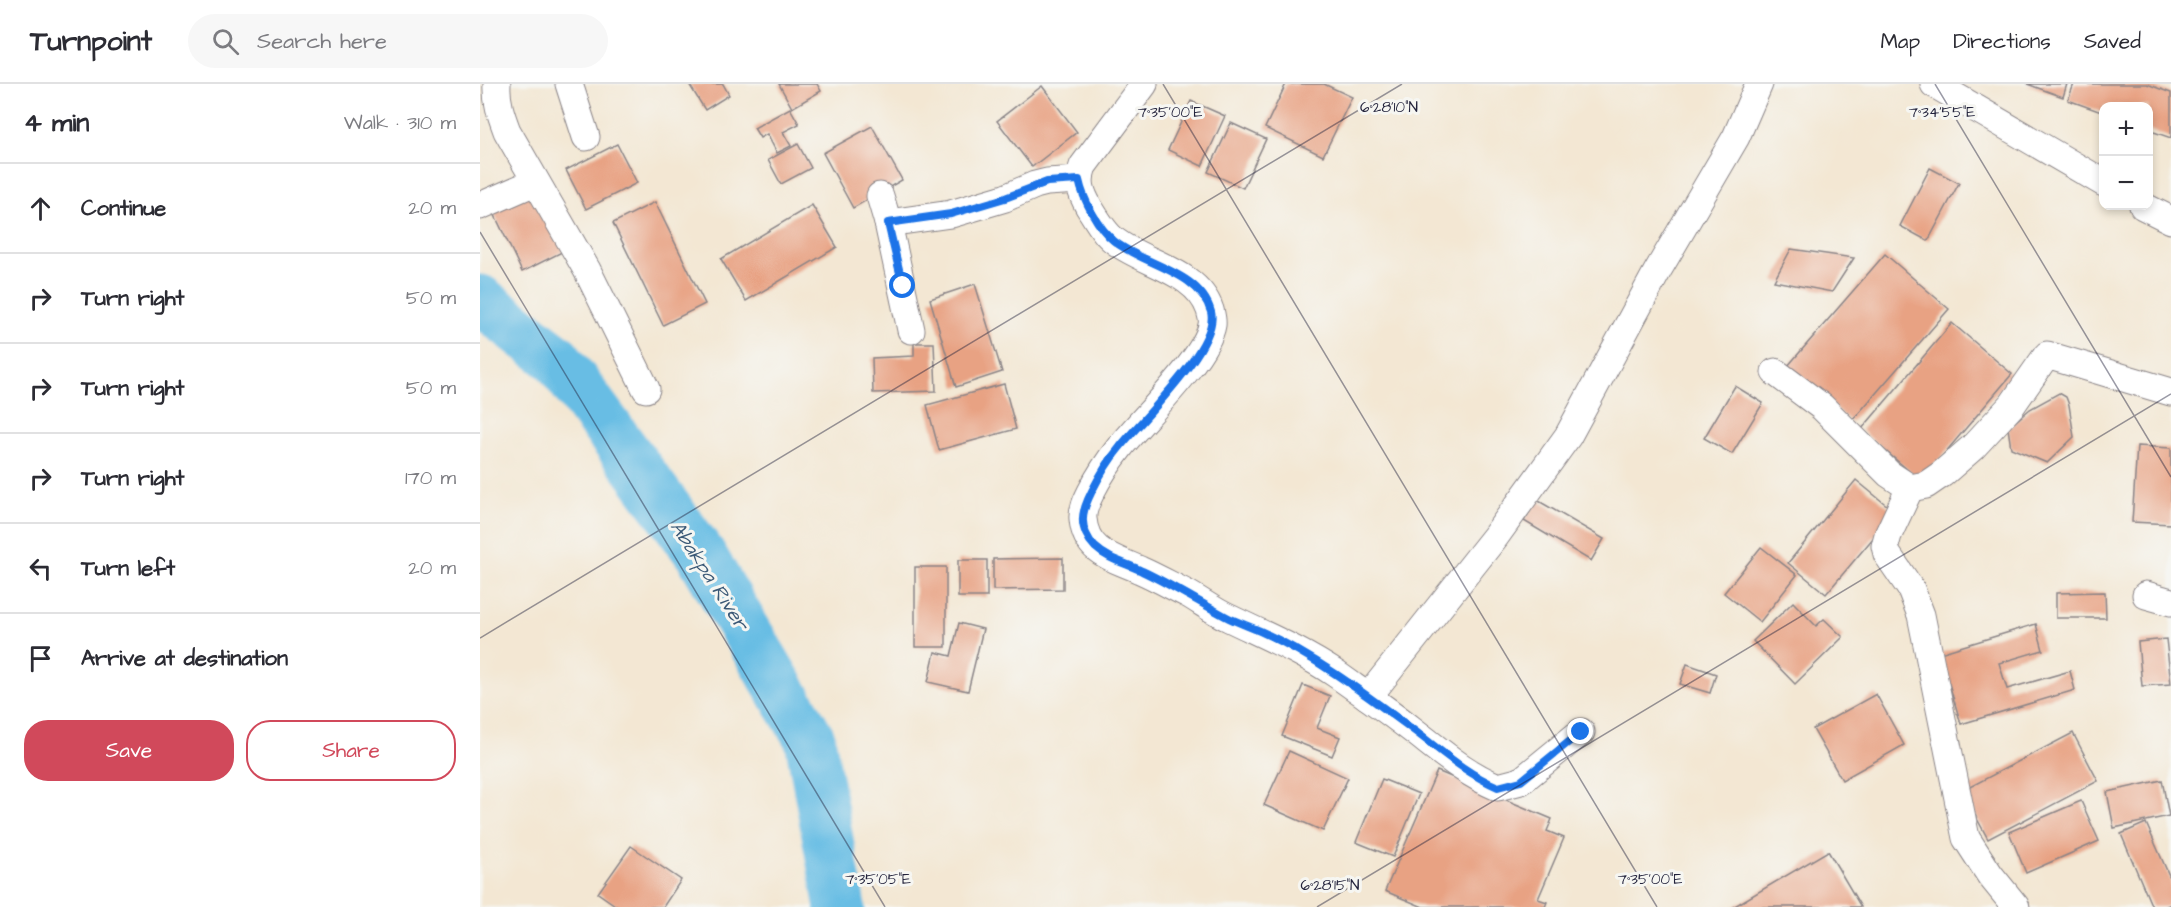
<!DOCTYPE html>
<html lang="en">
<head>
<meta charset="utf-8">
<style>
	:root { --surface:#fff; --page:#f7f7f7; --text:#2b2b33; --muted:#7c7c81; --line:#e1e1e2; --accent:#d1495b }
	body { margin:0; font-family:"Architects Daughter",sans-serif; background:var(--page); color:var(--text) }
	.controls { position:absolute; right:18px; top:18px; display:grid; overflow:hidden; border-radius:12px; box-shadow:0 3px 9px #0003 }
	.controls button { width:54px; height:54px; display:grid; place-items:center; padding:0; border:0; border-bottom:2px solid var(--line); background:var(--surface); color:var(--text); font:30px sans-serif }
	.stop { position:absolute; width:18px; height:18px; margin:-14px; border:4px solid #1a73e8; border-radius:50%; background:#fff }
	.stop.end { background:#1a73e8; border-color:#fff; box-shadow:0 2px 6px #0008 }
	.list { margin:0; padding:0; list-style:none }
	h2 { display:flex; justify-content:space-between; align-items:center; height:78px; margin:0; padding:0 24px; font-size:26px }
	h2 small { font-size:20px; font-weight:400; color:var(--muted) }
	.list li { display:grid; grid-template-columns:39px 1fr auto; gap:18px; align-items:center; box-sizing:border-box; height:90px; padding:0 24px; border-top:2px solid var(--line) }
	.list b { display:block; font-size:22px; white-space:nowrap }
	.list em { font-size:20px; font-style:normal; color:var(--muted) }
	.actions { display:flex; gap:12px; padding:18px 24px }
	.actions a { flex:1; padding:14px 0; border:2px solid var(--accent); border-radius:24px; text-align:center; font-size:21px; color:var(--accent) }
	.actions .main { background:var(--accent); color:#fff }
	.icon { flex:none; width:33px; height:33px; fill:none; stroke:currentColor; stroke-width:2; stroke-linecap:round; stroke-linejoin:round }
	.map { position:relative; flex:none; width:1691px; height:823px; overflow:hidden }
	header { display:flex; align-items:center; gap:36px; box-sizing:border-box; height:84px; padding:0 30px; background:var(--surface); border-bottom:2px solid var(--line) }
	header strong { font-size:28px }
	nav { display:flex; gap:33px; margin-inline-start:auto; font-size:21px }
	.search { width:420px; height:54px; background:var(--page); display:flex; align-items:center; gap:15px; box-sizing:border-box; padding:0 21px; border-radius:33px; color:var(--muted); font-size:22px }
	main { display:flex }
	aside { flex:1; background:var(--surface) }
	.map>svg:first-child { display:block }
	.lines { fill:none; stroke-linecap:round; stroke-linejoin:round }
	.river { stroke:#67bde4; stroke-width:51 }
	.building { fill:#e8a283 }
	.street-casing { stroke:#8a8487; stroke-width:29 }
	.street { stroke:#fff; stroke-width:27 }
	.route { stroke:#1a73e8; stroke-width:8 }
	.ticks { fill:none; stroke:#22223b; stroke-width:1.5; stroke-opacity:0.45 }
	.labels { text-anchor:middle; stroke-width:6; stroke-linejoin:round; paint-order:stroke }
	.water-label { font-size:20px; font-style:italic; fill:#3a5876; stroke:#f6f6f2 }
	.ticks-label { font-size:15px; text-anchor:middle; fill:#22223b; stroke:#f6f6f2; stroke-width:6; stroke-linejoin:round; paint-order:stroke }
</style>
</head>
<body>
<header>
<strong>Turnpoint</strong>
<div class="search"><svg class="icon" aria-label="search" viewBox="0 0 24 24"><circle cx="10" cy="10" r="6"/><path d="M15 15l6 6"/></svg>Search here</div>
<nav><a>Map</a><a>Directions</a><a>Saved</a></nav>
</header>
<main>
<aside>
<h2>4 min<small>Walk · 310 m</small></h2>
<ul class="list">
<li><svg class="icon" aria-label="ahead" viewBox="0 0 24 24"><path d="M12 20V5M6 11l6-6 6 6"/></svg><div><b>Continue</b></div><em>20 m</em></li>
<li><svg class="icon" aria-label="right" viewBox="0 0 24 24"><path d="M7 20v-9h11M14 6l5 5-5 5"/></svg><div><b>Turn right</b></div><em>50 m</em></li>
<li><svg class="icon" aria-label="right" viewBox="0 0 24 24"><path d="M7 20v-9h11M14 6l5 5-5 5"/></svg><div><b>Turn right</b></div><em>50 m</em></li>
<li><svg class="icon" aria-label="right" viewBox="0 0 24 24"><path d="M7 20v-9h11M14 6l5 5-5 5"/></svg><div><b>Turn right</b></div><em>170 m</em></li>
<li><svg class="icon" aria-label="left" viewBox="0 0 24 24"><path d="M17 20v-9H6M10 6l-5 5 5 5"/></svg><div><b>Turn left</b></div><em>20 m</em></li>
<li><svg class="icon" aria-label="arrive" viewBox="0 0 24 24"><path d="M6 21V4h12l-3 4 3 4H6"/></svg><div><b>Arrive at destination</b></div></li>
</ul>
<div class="actions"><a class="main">Save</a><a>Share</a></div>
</aside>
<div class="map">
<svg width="1691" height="823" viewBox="0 0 1691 823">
	<rect width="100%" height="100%" fill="#f6f6f2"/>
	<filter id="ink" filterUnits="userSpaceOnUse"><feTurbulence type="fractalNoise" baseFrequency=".0167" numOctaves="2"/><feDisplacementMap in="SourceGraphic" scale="12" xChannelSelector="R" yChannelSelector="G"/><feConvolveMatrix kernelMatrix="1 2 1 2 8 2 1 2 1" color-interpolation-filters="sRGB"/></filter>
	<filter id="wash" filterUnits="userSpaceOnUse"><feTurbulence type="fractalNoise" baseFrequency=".008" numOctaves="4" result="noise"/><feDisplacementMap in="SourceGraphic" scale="24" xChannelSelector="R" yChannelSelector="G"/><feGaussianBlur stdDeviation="1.35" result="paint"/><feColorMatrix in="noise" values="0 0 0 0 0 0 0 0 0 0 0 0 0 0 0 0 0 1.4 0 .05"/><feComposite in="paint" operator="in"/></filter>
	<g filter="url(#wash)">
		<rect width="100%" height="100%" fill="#f3e7d3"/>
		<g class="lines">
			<path class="river" d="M0,216L77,275L221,471L330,655L360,823"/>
		</g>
		<g id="blocks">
			<g class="building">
				<path d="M209,0H243L249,11L225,26Z"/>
				<path d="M299,0H337L341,7L312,24Z"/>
				<path d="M806,0H844L872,13L843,72L785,44Z"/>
				<path d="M1547,0H1587L1583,13Z"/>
				<path d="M1594,0H1667L1691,9V54L1668,46V22H1624V29L1588,16Z"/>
				<path d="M562,2L597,48L552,83L517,37Z"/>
				<path d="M711,17L745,32L722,82L688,66Z"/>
				<path d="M310,24L319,40L303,48L311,62L297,69L287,50L280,54L274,44Z"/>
				<path d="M751,39L786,55L763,104L728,88Z"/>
				<path d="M392,42L422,96L373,124L343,69Z"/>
				<path d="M137,60L157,99L106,125L86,86Z"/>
				<path d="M318,60L331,84L301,100L288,76Z"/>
				<path d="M1450,84L1479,99L1448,157L1420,142Z"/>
				<path d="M54,105L84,167L42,188L12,125Z"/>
				<path d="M175,118L225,220L183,241L133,139Z"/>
				<path d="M332,121L357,163L266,217L241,175Z"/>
				<path d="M1311,165L1374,174L1352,208L1294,197Z"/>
				<path d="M1405,170L1469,225L1371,338L1307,283Z"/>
				<path d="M495,200L522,288L476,303L450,215Z"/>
				<path d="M1472,239L1532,290L1441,397L1381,346Z"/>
				<path d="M434,259H454L456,307L393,309L392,274L434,272Z"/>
				<path d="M524,300L536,345L459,366L447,321Z"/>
				<path d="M1255,302L1283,319L1252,370L1224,354Z"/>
				<path d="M1579,309L1586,313L1589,321L1594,353L1567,379L1531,364L1528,344L1550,325Z"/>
				<path d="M1657,362L1691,364V440L1652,438Z"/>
				<path d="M1376,396L1415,428L1346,510L1308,479Z"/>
				<path d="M1057,416L1124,455L1111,477L1044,437Z"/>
				<path d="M1281,463L1317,491L1280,538L1244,509Z"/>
				<path d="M583,474V505L513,506V475Z"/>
				<rect x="478" y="476" width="29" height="37"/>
				<rect x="435" y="483" width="31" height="80"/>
				<path d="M1625,508L1626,534H1576V509Z"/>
				<path d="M1313,518L1336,542L1344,535L1363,553L1315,600L1273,557Z"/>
				<path d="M479,539L503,545L488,607L448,598L455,568L471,572Z"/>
				<path d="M1556,540L1563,566L1519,579L1527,605L1590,587L1595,606L1481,640L1460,569Z"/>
				<path d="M1686,555L1691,600L1662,602L1658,558Z"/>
				<path d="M1207,580L1236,590L1230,609L1200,600Z"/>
				<path d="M823,601L850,612L837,644L860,653L852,672L802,652Z"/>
				<path d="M1396,610L1424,661L1362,696L1333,645Z"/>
				<path d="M1593,649L1618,697L1508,755L1482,707Z"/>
				<path d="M809,667L868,694L843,747L784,721Z"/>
				<path d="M957,687L1072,735L1067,747L1084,754L1058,815L1067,818L1065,823H943L905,807Z"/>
				<path d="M902,695L939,710L913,773L876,758Z"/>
				<path d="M1682,696L1689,732L1634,744L1627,708Z"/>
				<path d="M1601,717L1619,757L1546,789L1529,748Z"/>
				<path d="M1666,739L1691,796V820L1685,823H1672L1641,750Z"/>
				<path d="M151,762L201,796L183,823H138L118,809Z"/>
				<path d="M1348,767L1381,823H1253Z"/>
			</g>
		</g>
	</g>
	<g filter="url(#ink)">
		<use href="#blocks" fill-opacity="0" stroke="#8a8487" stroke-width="1.5"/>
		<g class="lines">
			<defs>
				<g id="street">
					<path d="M17,0C16,17 21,31 27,47L107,186L166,305"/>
					<path d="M89,0L106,53"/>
					<path d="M664,0L603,82C597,98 601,109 609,123C616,134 624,149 635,157C665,180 717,187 730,226C731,230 733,237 732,241C727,273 661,336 640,363C629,377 619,392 611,408C607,416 602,426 603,435C606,470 635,474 660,486C676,493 692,502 708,510C722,518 735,528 749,534C786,552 822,567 856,590C881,608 906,625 930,644C959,666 984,689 1018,703L1041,697L1101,648"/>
					<path d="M1454,0L1624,99"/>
					<path d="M400,112L408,139L431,246"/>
					<path d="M0,122L55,98"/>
					<path d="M1663,122L1691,136"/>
					<path d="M408,139L471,130L525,114L555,101L567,98L599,96"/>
					<path d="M1295,288L1342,323L1409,390L1430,404L1446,401L1462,390L1493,363L1532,321L1567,271L1691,308"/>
					<path d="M1430,404L1408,451L1405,462L1407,470L1431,505L1441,531L1486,754L1510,791L1536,823"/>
					<path d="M1666,511L1691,518"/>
					<path d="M888,613L1015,453L1088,352L1178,186L1256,53L1279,0"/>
				</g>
			</defs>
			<use href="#street" class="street-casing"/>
			<use href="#street" class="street"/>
		</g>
	</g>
	<g class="lines" filter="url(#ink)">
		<path class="route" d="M423,202L408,139L471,130L525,114L567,98L599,96C603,115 618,144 634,157C663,181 720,187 731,228C740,261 661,336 640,363C629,376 620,391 612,407C608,415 603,425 603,434C602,444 608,456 615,463C629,476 646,479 662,487C690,500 717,517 745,532C756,538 769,542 780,547C833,571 881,607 928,642C958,664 983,688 1018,703L1041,697L1101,648"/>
	</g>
	<path class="ticks" d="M683,0L1177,823M1455,0L1691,393M0,148L405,823M0,554L922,0M837,823L1691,310"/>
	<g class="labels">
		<g class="water-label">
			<text transform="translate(230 491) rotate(57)" y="7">Abakpa River</text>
		</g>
	</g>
	<g class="ticks-label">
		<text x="909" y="28">6°28'10"N</text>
		<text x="690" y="33">7°35'00"E</text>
		<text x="1462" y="33">7°34'55"E</text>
		<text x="398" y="800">7°35'05"E</text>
		<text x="1170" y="800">7°35'00"E</text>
		<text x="850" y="806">6°28'15"N</text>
	</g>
</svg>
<div class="controls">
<button>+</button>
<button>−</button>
</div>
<div class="stop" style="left:423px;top:202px"></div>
<div class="stop end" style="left:1101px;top:648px"></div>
</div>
</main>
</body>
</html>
